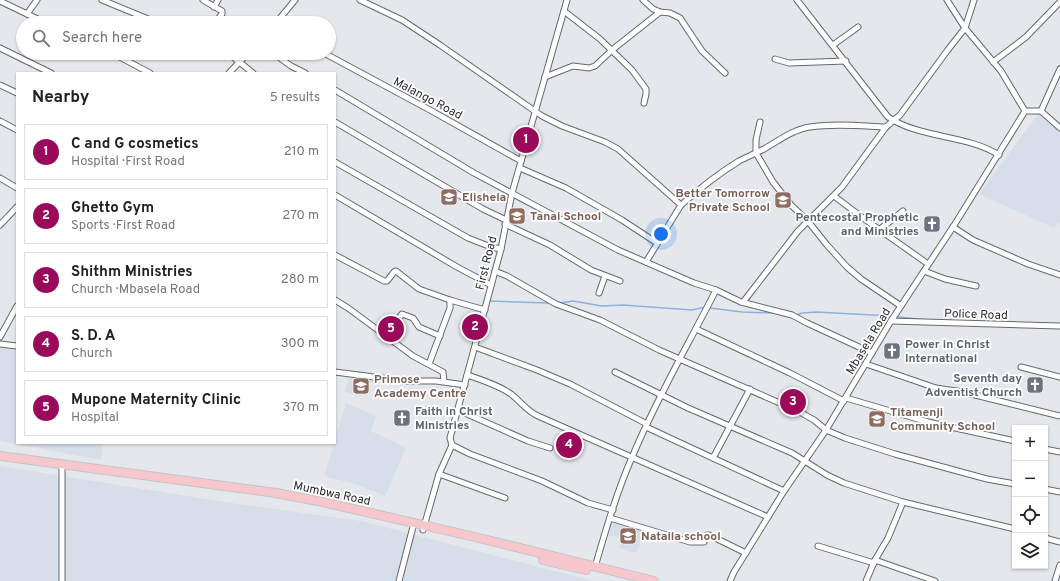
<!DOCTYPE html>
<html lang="en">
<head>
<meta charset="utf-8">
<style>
	:root { --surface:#fff; --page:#f2f2f2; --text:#222; --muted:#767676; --line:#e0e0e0; --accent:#9b0a5a }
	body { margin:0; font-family:Overpass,sans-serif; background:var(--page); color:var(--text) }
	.controls { position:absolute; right:12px; bottom:12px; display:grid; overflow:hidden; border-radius:0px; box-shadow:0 1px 3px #0004 }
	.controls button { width:36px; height:36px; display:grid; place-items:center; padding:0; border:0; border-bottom:1px solid var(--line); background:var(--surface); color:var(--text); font:20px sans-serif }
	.you { position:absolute; left:661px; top:234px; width:14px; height:14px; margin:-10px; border:3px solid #fff; border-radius:50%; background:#1a73e8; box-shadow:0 0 0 6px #1a73e833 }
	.badge { display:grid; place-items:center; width:26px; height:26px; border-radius:50%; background:var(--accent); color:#fff; font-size:13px; font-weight:700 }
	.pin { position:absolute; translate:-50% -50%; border:2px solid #fff; box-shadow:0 1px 4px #0006 }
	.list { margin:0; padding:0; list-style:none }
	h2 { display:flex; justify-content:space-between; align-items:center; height:52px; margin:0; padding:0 16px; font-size:17px }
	h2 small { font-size:13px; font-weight:400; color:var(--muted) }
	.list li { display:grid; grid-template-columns:26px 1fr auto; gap:12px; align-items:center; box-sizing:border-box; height:56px; margin:0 8px 8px; padding:0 8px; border:1px solid var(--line); border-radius:0px }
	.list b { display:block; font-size:15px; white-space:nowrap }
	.list p { margin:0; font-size:13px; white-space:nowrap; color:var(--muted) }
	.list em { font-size:13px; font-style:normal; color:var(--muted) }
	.icon { flex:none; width:22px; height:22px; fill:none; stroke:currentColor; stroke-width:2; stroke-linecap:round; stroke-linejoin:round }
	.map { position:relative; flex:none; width:1060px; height:581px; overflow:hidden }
	.search { position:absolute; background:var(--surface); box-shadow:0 1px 3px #0004; left:16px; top:16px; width:320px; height:44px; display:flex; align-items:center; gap:10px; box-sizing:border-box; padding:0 14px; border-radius:22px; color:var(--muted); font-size:15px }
	.panel { position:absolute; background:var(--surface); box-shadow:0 1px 3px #0004; left:16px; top:72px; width:320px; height:372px; border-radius:0px }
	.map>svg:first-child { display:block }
	.built { fill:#d6dee9 }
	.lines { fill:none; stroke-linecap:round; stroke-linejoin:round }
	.stream { stroke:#8fb0dc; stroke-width:1.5 }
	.minor-casing { stroke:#65686c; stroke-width:7 }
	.primary-casing { stroke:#c4c4c4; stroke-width:10 }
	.minor { stroke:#fff; stroke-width:5 }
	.primary { stroke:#f7c7ce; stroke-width:8 }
	.labels { text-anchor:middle; stroke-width:3.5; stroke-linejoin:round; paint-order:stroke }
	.street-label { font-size:12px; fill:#2b2c2e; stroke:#fff }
	.education-label { font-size:12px; font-weight:bold; fill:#785e54; stroke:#fff; text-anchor:start }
	.worship-label { font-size:12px; font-weight:bold; fill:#5b616d; stroke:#fff; text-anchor:end }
</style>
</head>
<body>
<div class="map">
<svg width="1060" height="581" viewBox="0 0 1060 581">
	<rect width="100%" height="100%" fill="#e4e8ec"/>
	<g class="built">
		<path d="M1039,113L1060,132V222L1054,228L979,194Z"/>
		<path d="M0,346L17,347V443H103L101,460L0,441Z"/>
		<path d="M349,376L366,380L362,396L345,392Z"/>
		<path d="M346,403L376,416L371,431L406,448L385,496L355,484L324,476L334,443H335V439Z"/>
		<path d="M0,466L224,502L361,521L593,581H0Z"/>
		<path d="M612,519L645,529L638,549L637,550L635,553L619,548L622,538L607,535Z"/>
	</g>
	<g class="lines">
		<g class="stream">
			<path d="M489,301L549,303"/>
			<path d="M560,303L573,301L602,306L623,305L692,310L706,307"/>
			<path d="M710,308L742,312L775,313"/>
			<path d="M797,315L802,313L816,312L892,316"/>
			<path d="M898,317L928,320"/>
		</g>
		<defs>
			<g id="minor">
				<path d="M102,0L158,23"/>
				<path d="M203,0L222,11V14L215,23"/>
				<path d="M360,0L402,20L440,45L542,116L562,126L605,142L618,149L681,205L646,262"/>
				<path d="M643,0L653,9L660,12L670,13L680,18L702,51L725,73"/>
				<path d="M797,0L888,117C921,139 965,134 999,155"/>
				<path d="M947,0L965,28L1001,71L1025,111"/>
				<path d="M0,1L46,23"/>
				<path d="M214,7L218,0"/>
				<path d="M564,11L600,39L632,70L646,89V94L644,103"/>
				<path d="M27,14L37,0"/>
				<path d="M276,23L295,0"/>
				<path d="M833,45L858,27"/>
				<path d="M0,48L51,73"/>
				<path d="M112,53L150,73"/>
				<path d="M226,53L233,57L253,73"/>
				<path d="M273,53L291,66L305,73"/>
				<path d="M324,53L430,110L521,161"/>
				<path d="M775,59L789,63L846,61"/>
				<path d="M993,62L1026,37L1060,2"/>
				<path d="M229,73L248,53"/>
				<path d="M545,77L573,66L589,68L595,66L612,50L660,12"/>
				<path d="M0,85L17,93"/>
				<path d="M335,90L474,173L618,250L694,283L716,290L741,302L792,315L807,323L872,353"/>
				<path d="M1025,111H1041"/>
				<path d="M1041,111L1060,69"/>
				<path d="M1041,111L1060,128"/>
				<path d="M0,121L17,130"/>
				<path d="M335,122L483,209L506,220"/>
				<path d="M760,122L756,140V153L773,182L791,205L807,220L827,245L847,267L861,279L901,306"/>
				<path d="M335,162L468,238L491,247L501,249"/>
				<path d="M520,168L566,188L622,220L657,243"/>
				<path d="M0,178L17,188"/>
				<path d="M335,195L457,267L491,285"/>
				<path d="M834,196L863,218L928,264"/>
				<path d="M681,205C699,189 718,174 739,161C747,157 756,153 764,149C778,141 794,129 810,127C835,123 862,126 886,127"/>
				<path d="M505,224L550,245L591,270L620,281"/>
				<path d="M0,225L17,207"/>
				<path d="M953,227L973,240L1028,264L1060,275"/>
				<path d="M879,230L903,211"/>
				<path d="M335,255L384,281H387L394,272L396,271L419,289L450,300L485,310"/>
				<path d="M495,271L507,276L556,304L600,320L659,350L798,411L814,420L826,430L845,438L895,454L987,479L1015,484"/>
				<path d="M924,271L945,279L976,286"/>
				<path d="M599,293L605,276"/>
				<path d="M335,300L348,308L413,356L443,372L444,381"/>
				<path d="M744,301L798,231L842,187L886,127L900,115L947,51L965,28L974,0"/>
				<path d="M891,321L1060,326"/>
				<path d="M395,323L402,314L413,318L419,327L440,336"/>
				<path d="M696,329L790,373L844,401"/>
				<path d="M0,337L17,306"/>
				<path d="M0,344L17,346"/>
				<path d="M475,347L537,370L570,384L647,424"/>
				<path d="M429,364L450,308V300"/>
				<path d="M866,364L936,388L963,392L1060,416"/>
				<path d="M1021,367L1060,377"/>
				<path d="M335,372L405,381H436L465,385"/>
				<path d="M615,372L688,408L792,453L827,475L844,483L903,502L1015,529"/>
				<path d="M467,375C482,380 498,385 511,394C521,402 527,411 538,416L768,517"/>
				<path d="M846,398L928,422L1015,441"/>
				<path d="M458,410L528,441L550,448"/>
				<path d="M646,427L784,491"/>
				<path d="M452,445L470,454L542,481L588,503L613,510"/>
				<path d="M1045,449L1060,452"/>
				<path d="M713,458L750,389"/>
				<path d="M439,474L505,498"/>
				<path d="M1045,489L1060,492"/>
				<path d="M610,518L690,542H704L707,535H709L746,553"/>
				<path d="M423,530L439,474L452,445L450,438L501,249L512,193L567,0"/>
				<path d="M1045,538L1060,542"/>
				<path d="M818,546L874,563"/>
				<path d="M875,560L888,538L903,502"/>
				<path d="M595,567C606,529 617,491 633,455C657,398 688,345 716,290"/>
				<path d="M62,581V465"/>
				<path d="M399,581L414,523"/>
				<path d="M730,581L734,572L784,491L826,430L891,321L953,227L1025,111"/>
				<path d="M866,581L875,560L935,581"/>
				<path d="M1055,581L1060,565"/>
			</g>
			<g id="primary">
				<path d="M0,456L276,493L318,501L475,537L654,581"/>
				<path d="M543,560L586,570"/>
			</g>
		</defs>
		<use href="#minor" class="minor-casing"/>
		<use href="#primary" class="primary-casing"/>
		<use href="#minor" class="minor"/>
		<use href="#primary" class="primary"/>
	</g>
	<defs>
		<symbol id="school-square" viewBox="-11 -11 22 22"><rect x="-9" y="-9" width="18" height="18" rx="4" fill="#8d6e63" stroke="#fff"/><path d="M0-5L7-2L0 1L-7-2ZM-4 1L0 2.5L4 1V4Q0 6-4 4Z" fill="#fff"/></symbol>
		<symbol id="church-square" viewBox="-11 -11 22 22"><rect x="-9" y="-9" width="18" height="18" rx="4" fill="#6b7280" stroke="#fff"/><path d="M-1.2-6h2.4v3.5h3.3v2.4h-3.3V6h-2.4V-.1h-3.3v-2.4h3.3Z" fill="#fff"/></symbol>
	</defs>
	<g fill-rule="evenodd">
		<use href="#school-square" x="439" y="187" width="20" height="20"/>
		<use href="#school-square" x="773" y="190" width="20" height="20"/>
		<use href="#school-square" x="507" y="206" width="20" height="20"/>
		<use href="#church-square" x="922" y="214" width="20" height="20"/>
		<use href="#church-square" x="882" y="341" width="20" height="20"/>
		<use href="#church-square" x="1025" y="375" width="20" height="20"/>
		<use href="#school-square" x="351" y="376" width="20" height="20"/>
		<use href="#church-square" x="392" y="408" width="20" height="20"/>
		<use href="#school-square" x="867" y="409" width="20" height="20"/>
		<use href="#school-square" x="618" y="526" width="20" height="20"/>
	</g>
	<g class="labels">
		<g class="street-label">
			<text transform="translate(428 98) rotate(28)" y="4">Malango Road</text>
			<text transform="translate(486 263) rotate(-76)" y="4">First Road</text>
			<text transform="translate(976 314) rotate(2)" y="4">Police Road</text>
			<text transform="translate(868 341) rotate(-59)" y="4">Mbasela Road</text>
			<text transform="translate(332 493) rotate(12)" y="4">Mumbwa Road</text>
		</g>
		<g class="education-label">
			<text x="770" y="197" text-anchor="end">Better Tomorrow<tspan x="770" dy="14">Private School</tspan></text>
			<text x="462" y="201">Elishela</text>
			<text x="530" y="220">Tanai School</text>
			<text x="374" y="383">Primose<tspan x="374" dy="14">Academy Centre</tspan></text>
			<text x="890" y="416">Titamenji<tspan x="890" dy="14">Community School</tspan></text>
			<text x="641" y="540">Nataila school</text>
		</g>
		<g class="worship-label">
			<text x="919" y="221">Pentecostal Prophetic<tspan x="919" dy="14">and Ministries</tspan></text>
			<text x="905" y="348" text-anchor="start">Power in Christ<tspan x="905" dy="14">International</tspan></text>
			<text x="1022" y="382">Seventh day<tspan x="1022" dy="14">Adventist Church</tspan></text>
			<text x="415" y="415" text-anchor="start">Faith in Christ<tspan x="415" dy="14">Ministries</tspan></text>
		</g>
	</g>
</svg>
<div class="controls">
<button>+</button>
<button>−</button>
<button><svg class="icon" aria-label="locate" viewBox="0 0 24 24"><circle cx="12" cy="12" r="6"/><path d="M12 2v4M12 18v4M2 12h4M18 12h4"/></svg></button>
<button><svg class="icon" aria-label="layers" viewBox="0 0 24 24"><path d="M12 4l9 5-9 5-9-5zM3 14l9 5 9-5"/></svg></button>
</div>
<div class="you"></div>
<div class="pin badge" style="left:526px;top:140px">1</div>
<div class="pin badge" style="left:475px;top:327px">2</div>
<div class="pin badge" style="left:793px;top:402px">3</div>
<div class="pin badge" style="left:569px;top:445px">4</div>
<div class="pin badge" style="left:391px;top:329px">5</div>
<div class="search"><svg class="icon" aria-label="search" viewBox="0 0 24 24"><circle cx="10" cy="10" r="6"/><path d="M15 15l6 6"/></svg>Search here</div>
<section class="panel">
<h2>Nearby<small>5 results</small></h2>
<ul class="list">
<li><span class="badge">1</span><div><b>C and G cosmetics</b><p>Hospital · First Road</p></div><em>210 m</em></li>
<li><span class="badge">2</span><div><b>Ghetto Gym</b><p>Sports · First Road</p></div><em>270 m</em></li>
<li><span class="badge">3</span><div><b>Shithm Ministries</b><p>Church · Mbasela Road</p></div><em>280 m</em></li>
<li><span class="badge">4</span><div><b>S. D. A</b><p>Church</p></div><em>300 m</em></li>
<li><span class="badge">5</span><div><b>Mupone Maternity Clinic</b><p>Hospital</p></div><em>370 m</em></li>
</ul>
</section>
</div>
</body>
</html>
